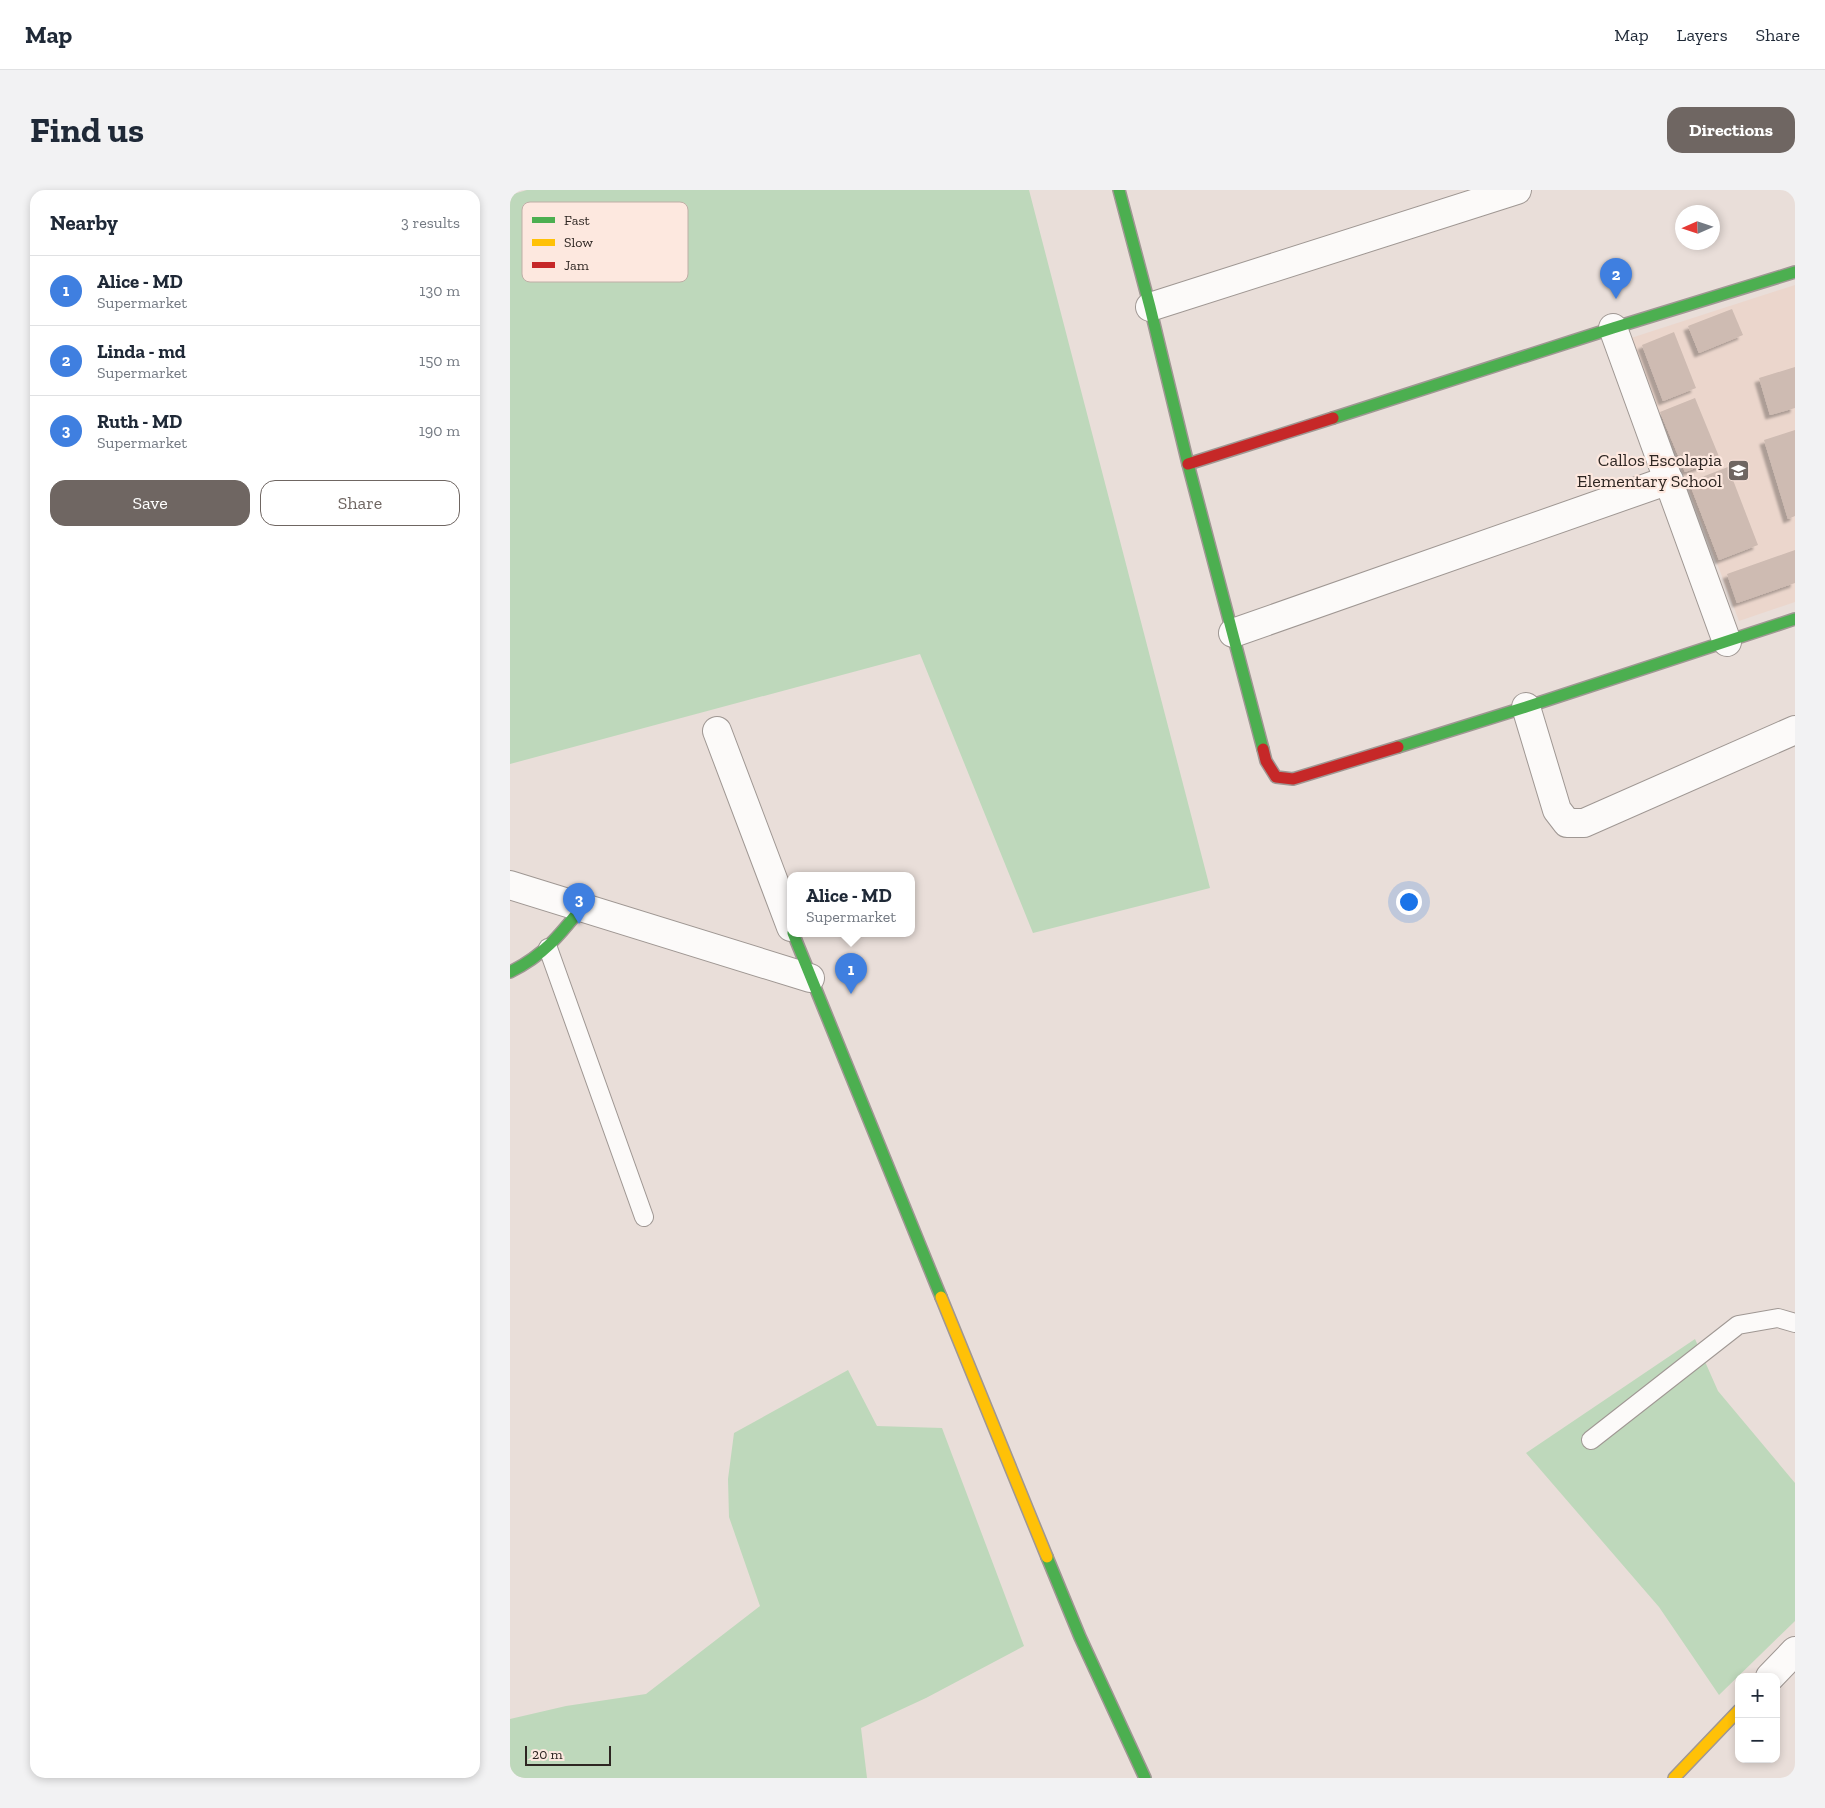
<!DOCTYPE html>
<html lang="en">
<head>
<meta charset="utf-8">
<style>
	:root { --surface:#fff; --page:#f2f2f3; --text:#1f2937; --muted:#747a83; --line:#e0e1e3; --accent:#6f6662 }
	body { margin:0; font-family:"Zilla Slab",serif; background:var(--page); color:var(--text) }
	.controls { position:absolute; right:15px; bottom:15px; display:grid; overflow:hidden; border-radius:10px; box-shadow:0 2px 8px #0003 }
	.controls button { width:45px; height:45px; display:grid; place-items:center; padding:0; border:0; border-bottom:1px solid var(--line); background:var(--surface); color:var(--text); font:25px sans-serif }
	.compass { position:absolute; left:1165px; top:15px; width:45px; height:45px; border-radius:50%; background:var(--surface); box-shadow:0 2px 8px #0003; rotate:267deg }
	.scale { position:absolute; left:15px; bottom:12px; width:86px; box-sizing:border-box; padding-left:5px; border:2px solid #2e2622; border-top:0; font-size:14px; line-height:18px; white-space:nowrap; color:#2e2622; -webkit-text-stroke:4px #fde8df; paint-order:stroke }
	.you { position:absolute; left:898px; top:711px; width:18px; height:18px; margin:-12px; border:4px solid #fff; border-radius:50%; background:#1a73e8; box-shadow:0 0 0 8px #1a73e833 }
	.badge { display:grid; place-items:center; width:32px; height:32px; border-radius:50%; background:var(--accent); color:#fff; font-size:16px; font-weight:700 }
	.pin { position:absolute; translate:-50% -41px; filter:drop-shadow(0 1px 2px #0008) }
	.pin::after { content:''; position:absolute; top:26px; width:18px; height:15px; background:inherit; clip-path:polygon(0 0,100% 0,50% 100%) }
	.popup { position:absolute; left:277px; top:682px; width:128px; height:65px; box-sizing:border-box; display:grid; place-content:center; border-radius:10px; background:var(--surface); filter:drop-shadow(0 1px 4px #0005); font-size:16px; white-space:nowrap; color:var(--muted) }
	.popup b { font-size:19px; color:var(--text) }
	.popup::after { content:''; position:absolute; left:50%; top:100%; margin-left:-10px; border:10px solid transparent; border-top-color:var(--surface) }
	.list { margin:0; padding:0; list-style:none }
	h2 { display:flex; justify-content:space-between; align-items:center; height:65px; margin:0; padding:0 20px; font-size:21px }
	h2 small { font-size:16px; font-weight:400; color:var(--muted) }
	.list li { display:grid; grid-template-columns:32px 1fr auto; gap:15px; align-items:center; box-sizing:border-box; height:70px; padding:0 20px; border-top:1px solid var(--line) }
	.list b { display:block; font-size:19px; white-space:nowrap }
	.list p { margin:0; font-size:16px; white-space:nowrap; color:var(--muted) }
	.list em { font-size:16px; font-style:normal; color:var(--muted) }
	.actions { display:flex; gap:10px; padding:15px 20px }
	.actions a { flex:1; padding:11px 0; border:1px solid var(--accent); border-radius:15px; text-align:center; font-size:18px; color:var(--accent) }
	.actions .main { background:var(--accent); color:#fff }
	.map { position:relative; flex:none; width:1285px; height:1588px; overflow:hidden; border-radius:15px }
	header { display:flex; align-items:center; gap:30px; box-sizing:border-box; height:70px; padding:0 25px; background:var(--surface); border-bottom:1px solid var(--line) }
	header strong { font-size:24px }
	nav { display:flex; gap:28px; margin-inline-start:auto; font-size:18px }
	.intro { display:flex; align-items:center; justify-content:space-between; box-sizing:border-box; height:120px; padding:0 30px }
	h1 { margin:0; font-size:35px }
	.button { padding:12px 22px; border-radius:15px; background:var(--accent); color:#fff; font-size:18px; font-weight:700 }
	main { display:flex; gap:30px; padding:0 30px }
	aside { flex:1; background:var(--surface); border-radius:15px; box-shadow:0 2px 8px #0003 }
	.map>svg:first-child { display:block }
	.built { fill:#ebd6cc }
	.green { fill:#bed8bb }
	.building { fill:#cebbb2; filter:url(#shadow) }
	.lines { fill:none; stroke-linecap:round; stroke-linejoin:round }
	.lane-casing { stroke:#9f9793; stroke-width:20 }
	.street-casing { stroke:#9f9793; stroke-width:30 }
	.fast-casing { stroke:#9f9793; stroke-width:14 }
	.slow-casing { stroke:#9f9793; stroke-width:14 }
	.jam-casing { stroke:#9f9793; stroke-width:14 }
	.lane { stroke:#fcfaf9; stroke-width:18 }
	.street { stroke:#fcfaf9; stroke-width:28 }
	.fast { stroke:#4caf50; stroke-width:11 }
	.slow { stroke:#ffc107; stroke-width:11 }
	.jam { stroke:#c62828; stroke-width:11 }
	.labels { text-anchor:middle; stroke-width:4.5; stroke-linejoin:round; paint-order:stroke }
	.poi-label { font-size:18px; fill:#2e2622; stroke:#fde8df; text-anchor:end }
	.key { fill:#fde8df; stroke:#bfaea6; stroke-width:1 }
	.key-label { font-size:14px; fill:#2e2622 }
</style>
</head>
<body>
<header>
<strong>Map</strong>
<nav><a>Map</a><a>Layers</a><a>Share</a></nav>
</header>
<div class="intro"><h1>Find us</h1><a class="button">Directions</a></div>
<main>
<aside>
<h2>Nearby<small>3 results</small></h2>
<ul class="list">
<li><span class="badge" style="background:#3f7fe0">1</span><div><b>Alice - MD</b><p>Supermarket</p></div><em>130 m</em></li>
<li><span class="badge" style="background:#3f7fe0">2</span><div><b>Linda - md</b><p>Supermarket</p></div><em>150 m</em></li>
<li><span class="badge" style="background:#3f7fe0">3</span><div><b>Ruth - MD</b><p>Supermarket</p></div><em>190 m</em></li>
</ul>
<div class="actions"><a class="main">Save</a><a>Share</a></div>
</aside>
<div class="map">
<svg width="1285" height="1588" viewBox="0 0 1285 1588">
	<defs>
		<filter id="shadow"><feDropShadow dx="-4.5" dy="4.5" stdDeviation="1" flood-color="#0004"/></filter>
	</defs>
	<rect width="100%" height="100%" fill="#e9ded9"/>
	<path class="built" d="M1285,95V412L1229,431L1121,148Z"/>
	<g class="green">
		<path d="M17,0H519L700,698L523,743L410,464L0,574V5Z"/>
		<path d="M1185,1149L1208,1201L1285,1293V1431L1209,1505L1149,1417L1016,1263Z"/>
		<path d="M338,1180L367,1236L432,1238L514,1456L416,1508L351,1538L357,1588H0V1529L56,1516L136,1504L250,1416L219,1327L218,1289L224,1243Z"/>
	</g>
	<g class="building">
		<path d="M1222,119L1233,145L1189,163L1178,136Z"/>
		<path d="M1164,142L1186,198L1153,211L1132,155Z"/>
		<path d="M1285,177V218L1260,225L1249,188Z"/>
		<path d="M1185,208L1210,269L1175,282L1150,222Z"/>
		<path d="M1285,240V326L1278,329L1254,250Z"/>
		<path d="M1218,277L1248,355L1209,370L1179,292Z"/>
		<path d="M1285,360V393L1227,413L1217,384Z"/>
	</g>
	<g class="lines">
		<defs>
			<g id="lane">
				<path d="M38,758L134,1027"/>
				<path d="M1081,1250L1228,1135L1268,1128L1285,1133"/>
			</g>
			<g id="street">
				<path d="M640,117L1007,0"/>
				<path d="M1103,138L1217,452"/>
				<path d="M723,443L1159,290"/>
				<path d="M1016,517L1047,620L1057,633H1074L1285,540"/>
				<path d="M207,541L281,737"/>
				<path d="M0,695L300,788"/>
				<path d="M1260,1487L1285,1461"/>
			</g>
			<g id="fast">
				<path d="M609,0L640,117L678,274L753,559"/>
				<path d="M823,228L1103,138L1285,82"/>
				<path d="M888,557L1016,517L1285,429"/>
				<path d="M283,743L431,1107"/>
				<path d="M0,782C33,766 50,745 72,717"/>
				<path d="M537,1367L570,1447L635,1588"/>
			</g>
			<g id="slow">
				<path d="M431,1107L537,1367"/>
				<path d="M1164,1588L1229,1520"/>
			</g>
			<g id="jam">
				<path d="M678,274L823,228"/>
				<path d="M753,559L756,571L766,587L783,589L888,557"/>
			</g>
		</defs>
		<use href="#lane" class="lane-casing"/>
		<use href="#street" class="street-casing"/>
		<use href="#fast" class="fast-casing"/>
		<use href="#slow" class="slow-casing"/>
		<use href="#jam" class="jam-casing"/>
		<use href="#lane" class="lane"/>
		<use href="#street" class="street"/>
		<use href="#fast" class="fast"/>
		<use href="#slow" class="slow"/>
		<use href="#jam" class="jam"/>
	</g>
	<defs>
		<symbol id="school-square" viewBox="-11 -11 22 22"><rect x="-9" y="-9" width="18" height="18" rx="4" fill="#6f6662" stroke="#fde8df"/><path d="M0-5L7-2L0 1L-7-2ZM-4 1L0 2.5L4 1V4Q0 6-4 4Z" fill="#fff"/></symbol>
	</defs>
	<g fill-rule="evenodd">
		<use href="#school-square" x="1216" y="268" width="25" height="25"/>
	</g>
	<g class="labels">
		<g class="poi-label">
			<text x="1212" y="276">Callos Escolapia<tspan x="1212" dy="21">Elementary School</tspan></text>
		</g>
	</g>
	<rect x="12" y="12" width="166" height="80" rx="8" class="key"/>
	<rect x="22" y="27" width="23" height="6" fill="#4caf50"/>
	<rect x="22" y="49" width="23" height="7" fill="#ffc107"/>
	<rect x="22" y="72" width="23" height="6" fill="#c62828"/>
	<g class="key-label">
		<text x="54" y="35">Fast</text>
		<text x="54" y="57">Slow</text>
		<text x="54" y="80">Jam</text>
	</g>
</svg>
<div class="controls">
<button>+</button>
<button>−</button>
</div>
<svg class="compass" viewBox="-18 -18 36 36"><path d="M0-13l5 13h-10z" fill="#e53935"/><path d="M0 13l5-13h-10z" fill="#747a83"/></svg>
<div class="scale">20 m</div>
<div class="you"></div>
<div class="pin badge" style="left:341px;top:804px;background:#3f7fe0">1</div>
<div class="popup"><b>Alice - MD</b>Supermarket</div>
<div class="pin badge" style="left:1106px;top:109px;background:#3f7fe0">2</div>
<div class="pin badge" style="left:69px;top:734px;background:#3f7fe0">3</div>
</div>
</main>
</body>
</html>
